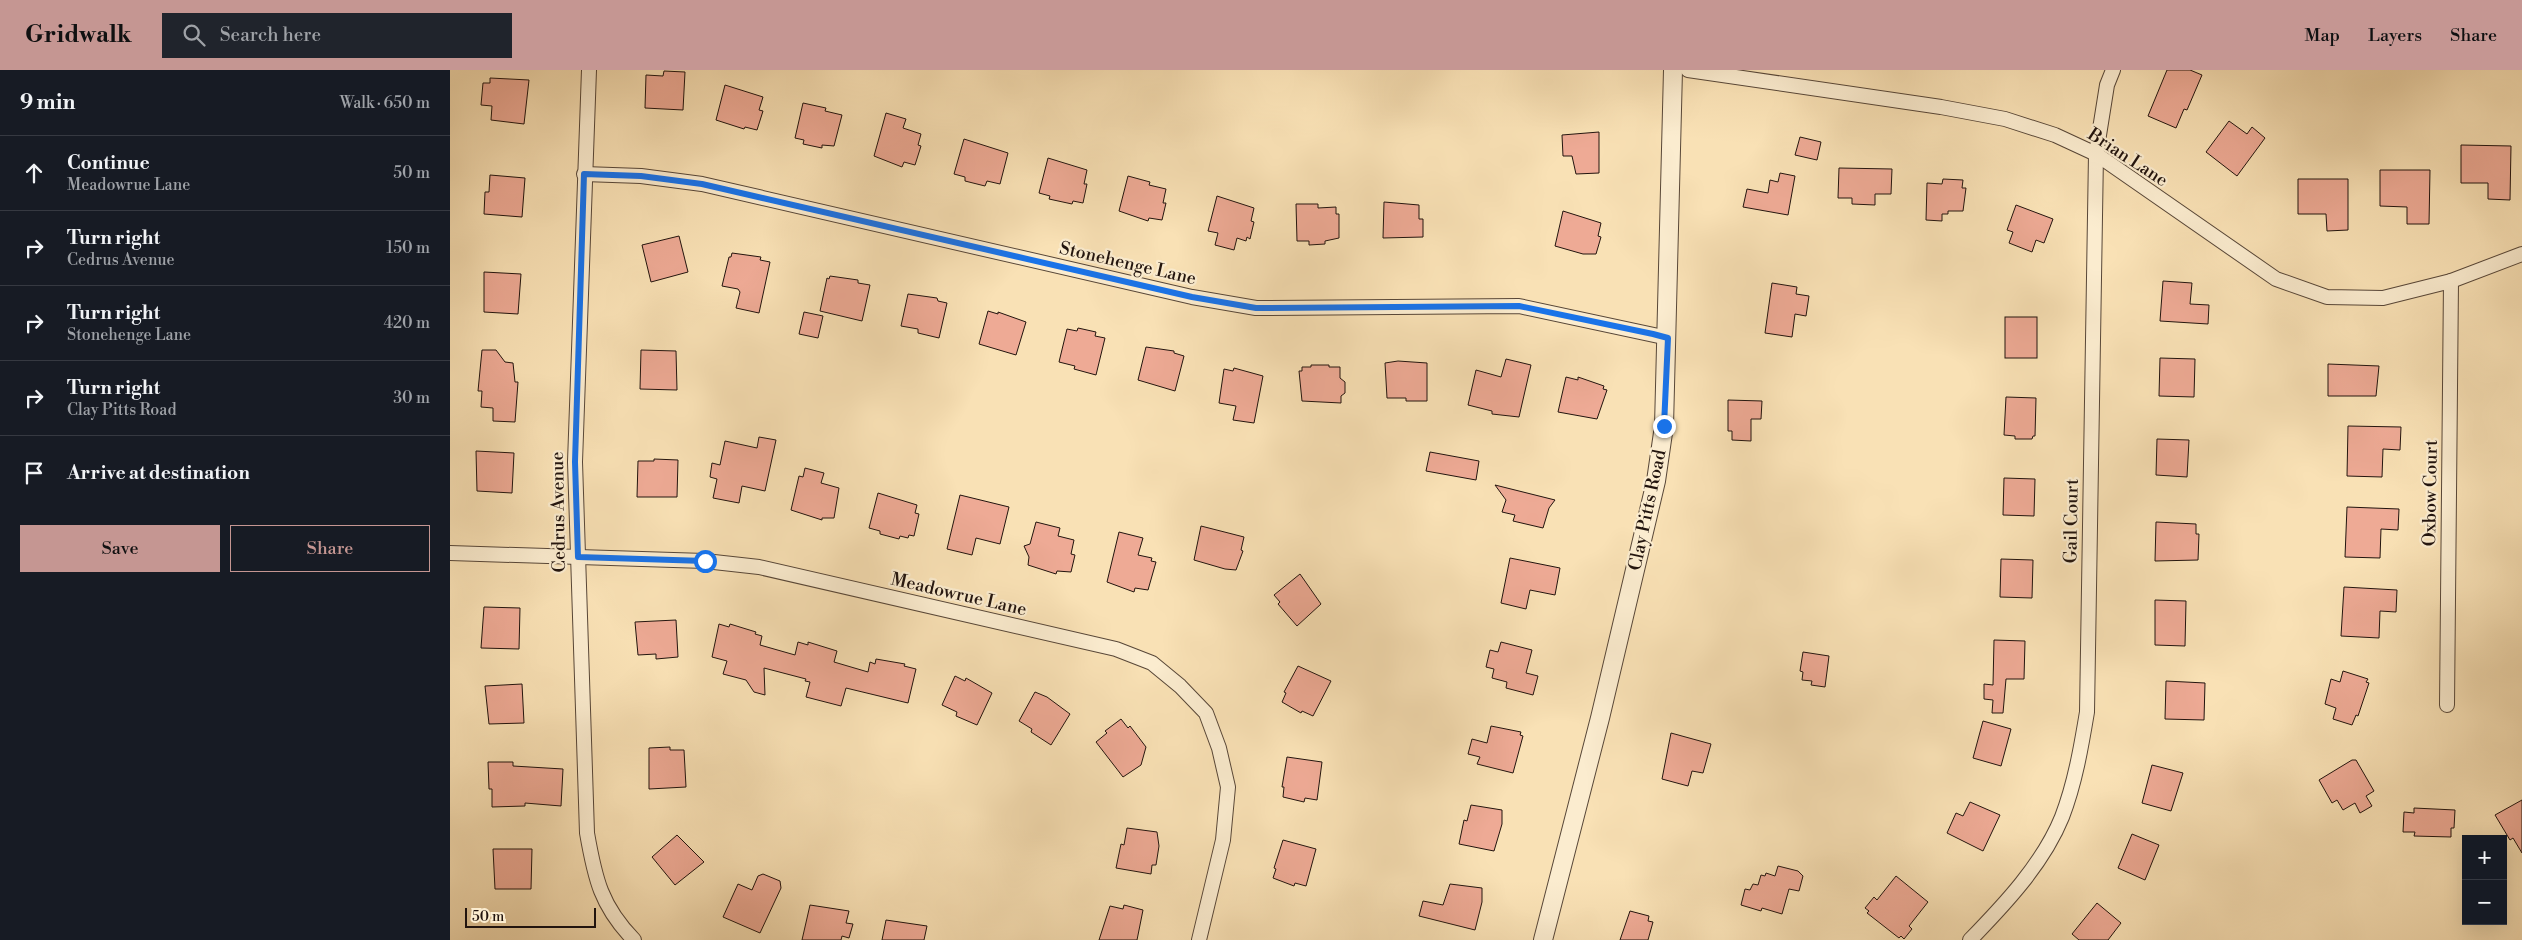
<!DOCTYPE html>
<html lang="en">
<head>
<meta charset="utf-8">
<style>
	:root { --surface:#171b24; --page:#20242c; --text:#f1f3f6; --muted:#9ea1a6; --line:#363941; --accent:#c59692 }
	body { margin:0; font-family:"Libre Bodoni",serif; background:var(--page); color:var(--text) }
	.controls { position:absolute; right:15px; bottom:15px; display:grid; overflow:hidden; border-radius:0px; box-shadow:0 5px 20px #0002 }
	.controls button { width:45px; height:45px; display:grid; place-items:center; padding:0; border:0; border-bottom:1px solid var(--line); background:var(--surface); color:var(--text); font:25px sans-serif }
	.scale { position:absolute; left:15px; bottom:12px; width:131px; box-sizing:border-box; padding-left:5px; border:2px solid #22140e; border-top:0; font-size:14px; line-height:18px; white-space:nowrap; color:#22140e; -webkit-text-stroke:4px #fbeccf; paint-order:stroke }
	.stop { position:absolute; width:15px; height:15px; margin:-11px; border:4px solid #1a73e8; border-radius:50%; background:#fff }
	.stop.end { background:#1a73e8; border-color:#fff; box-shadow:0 1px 5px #0008 }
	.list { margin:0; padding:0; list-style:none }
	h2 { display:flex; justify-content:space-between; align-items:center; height:65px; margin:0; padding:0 20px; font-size:21px }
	h2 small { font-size:16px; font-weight:400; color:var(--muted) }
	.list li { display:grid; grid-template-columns:32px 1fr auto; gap:15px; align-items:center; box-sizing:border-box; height:75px; padding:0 20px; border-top:1px solid var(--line) }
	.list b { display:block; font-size:19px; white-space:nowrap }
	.list p { margin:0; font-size:16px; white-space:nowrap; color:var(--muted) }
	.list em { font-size:16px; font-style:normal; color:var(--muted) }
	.actions { display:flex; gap:10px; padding:15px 20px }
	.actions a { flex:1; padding:11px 0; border:1px solid var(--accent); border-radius:0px; text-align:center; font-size:18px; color:var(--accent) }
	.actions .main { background:var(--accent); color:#111 }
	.icon { flex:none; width:28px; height:28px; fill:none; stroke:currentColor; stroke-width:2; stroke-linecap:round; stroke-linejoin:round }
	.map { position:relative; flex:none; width:2072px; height:870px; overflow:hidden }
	header { display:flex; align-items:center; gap:30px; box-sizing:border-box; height:70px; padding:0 25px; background:var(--accent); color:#111 }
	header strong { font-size:24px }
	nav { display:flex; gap:28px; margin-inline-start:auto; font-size:18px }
	.search { width:350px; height:45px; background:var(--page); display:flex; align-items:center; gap:12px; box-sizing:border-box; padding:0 18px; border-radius:0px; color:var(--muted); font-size:19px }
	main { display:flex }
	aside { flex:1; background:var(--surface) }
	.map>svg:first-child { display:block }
	.building { fill:#eeaa95; stroke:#22140e }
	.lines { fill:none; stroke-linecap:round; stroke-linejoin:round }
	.minor-casing { stroke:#584738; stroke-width:16 }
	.tertiary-casing { stroke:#584738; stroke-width:20 }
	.minor { stroke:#fbeccf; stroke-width:14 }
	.tertiary { stroke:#fbeccf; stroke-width:18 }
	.route { stroke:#1a73e8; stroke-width:6 }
	.labels { text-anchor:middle; stroke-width:4.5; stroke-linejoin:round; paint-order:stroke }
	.street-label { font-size:18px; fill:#22140e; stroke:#fbeccf }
</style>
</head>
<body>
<header>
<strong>Gridwalk</strong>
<div class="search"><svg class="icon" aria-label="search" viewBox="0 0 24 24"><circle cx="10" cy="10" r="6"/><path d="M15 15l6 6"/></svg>Search here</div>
<nav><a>Map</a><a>Layers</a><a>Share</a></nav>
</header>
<main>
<aside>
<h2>9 min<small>Walk · 650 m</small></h2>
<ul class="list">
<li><svg class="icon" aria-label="ahead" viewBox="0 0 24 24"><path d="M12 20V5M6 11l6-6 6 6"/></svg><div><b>Continue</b><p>Meadowrue Lane</p></div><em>50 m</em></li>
<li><svg class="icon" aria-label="right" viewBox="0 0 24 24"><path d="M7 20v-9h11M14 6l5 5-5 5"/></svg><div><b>Turn right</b><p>Cedrus Avenue</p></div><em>150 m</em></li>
<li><svg class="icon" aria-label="right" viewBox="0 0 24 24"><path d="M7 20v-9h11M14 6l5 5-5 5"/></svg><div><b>Turn right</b><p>Stonehenge Lane</p></div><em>420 m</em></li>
<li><svg class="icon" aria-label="right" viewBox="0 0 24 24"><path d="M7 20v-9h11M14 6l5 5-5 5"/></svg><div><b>Turn right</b><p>Clay Pitts Road</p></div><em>30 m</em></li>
<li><svg class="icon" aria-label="arrive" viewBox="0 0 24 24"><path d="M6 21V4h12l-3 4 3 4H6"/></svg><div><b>Arrive at destination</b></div></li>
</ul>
<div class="actions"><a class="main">Save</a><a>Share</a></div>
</aside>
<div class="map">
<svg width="2072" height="870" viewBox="0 0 2072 870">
	<rect width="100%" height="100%" fill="#f9e1b5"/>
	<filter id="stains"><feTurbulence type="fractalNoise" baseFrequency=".004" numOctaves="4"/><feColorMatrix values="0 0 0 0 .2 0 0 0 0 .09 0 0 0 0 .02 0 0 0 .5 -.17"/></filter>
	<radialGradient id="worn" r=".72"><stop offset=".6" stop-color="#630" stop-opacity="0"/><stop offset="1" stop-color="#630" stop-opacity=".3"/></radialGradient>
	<g class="building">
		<path d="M1717,0H1740L1752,5L1737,40L1734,39L1726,58L1698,46Z"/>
		<path d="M214,1L235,2L233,40L195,38L196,5L213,6Z"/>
		<path d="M40,8L79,10L74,54L41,50L42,36L31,35L33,13H40Z"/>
		<path d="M275,15L313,27L309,40L313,41L307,60L295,57L294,59L266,50Z"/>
		<path d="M353,33L376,38L375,41L392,45L384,76L372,75V78L353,74L354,70L345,68Z"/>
		<path d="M436,43L456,49L453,58L471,64L468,75L471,76L465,95L454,92L452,97L424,86Z"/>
		<path d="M1779,51L1797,64L1802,57L1815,68L1787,106L1756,82Z"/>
		<path d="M1149,62V103L1126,104L1122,86H1113L1112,65Z"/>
		<path d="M1350,67L1371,72L1367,90L1345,85Z"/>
		<path d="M514,69L558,83L550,114L537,111L535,116L515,111V107L504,104Z"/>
		<path d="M2011,75L2061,76L2060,130L2038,129V113H2011Z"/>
		<path d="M598,88L637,100L634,114H637L633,133L623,131L622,134L599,129L600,126L589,123Z"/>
		<path d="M1389,98L1442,99L1441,124H1425V135L1402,134V128H1388Z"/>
		<path d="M1930,100H1980L1979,154H1957V137L1930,136Z"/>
		<path d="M1330,103L1345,106L1338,145L1293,137L1297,119L1318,123L1320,110L1328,112Z"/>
		<path d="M40,105L75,108L72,147L34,144L35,122H39Z"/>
		<path d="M678,106L700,112L699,115L716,119L713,133H716L712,150L699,148L698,151L669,141Z"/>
		<path d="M1493,109L1513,110L1512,118H1516L1513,141H1498V144H1492V151L1476,150L1477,113L1492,114Z"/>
		<path d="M1848,109H1898V160L1877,161L1876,144H1848Z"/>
		<path d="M767,126L804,138L801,151L804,152L800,169L797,167L796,171L787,168L784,180L765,175L768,163L758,161Z"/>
		<path d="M934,132L969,135V149H973V167L933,168Z"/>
		<path d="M846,134H868V138L886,137V144H889V168L875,171V174L859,175V171H847Z"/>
		<path d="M1566,135L1603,149L1594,173L1586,170L1582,182L1559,173L1563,162L1557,160Z"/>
		<path d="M1113,141L1151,153L1148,166L1151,167L1146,184H1133L1105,176Z"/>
		<path d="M229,166L238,202L201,212L192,175Z"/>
		<path d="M282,183L311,187L310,190L320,192L309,243L286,238L290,222L288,219L272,216L279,187H281Z"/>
		<path d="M34,202L71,204L68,244L34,242Z"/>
		<path d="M380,206L408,210V213L420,215L412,251L370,241L377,208L379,209Z"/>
		<path d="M1713,211L1742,213L1740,234L1759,235L1758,254L1710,251Z"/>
		<path d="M1322,213L1347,217L1346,224L1359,226L1356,246L1345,244L1342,267L1315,263Z"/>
		<path d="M458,224L487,228L488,231L497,233L489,268L468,263V259L451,256Z"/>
		<path d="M538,241L548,244V242L576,252L566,285L529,274Z"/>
		<path d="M354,242L373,246L368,268L349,264Z"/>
		<rect x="1555" y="247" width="32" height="41"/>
		<path d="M628,258L646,262L645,266L655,268L646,305L624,299L625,296L609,292L617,259L627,261Z"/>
		<path d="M696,277L724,281V283L734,286L725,321L688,310Z"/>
		<path d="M32,280H46L55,292L63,293L65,312H68L65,352L43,351V338L31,337L32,321H28Z"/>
		<path d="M191,280L226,281L227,320L190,319Z"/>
		<path d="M1710,288L1745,289L1744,327L1709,326Z"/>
		<path d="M1056,289L1081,295L1069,347L1042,344V341L1018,335L1026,300L1051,307Z"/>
		<path d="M948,291L977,293V331H956V328H937L935,293Z"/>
		<path d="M1878,294L1929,296L1926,326H1878Z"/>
		<path d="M861,295H879V297H890V308L895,312V323L891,326V333L852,331L849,301H852V297H861Z"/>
		<path d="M784,298L813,306L804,353L783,350L786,336L769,333L774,299L783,301Z"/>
		<path d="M1116,307L1128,310V307L1154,316L1153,319L1157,320L1147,349L1108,342Z"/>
		<path d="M1556,327L1586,328L1585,366H1583L1582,369H1565V366L1554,365Z"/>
		<path d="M1278,330L1312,331L1311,349H1301V371L1282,370V361H1278Z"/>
		<path d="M1898,356L1951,357L1950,380L1933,379L1932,407L1897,406Z"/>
		<path d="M309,367L326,370L315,421L292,416L289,433L263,428L267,409L260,407L262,393L270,395L275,371L307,378Z"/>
		<path d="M1707,369L1739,370L1737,407L1706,405Z"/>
		<path d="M26,381L64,383L62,423L27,421Z"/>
		<path d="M980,382L1029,391L1026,410L976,401Z"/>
		<path d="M204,389L228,390L227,427H187L188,391H204Z"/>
		<path d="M355,398L374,403L371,413L389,418L384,448H372V450L341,440L349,406L353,407Z"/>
		<path d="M1554,408L1585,409L1584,446L1553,445Z"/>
		<path d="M1045,415L1105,430L1099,438L1093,458L1063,451L1065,445L1052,442L1056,430Z"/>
		<path d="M428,423L467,435L465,443L469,444L464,466L459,465L458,468L450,466L449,469L430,464V461L419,458Z"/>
		<path d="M510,425L559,437L550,474L526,468L522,485L497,479Z"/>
		<path d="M1897,437L1949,439L1948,460L1931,459L1930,488L1895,487Z"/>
		<path d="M586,452L610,458L608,466L624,470L621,484L625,485L621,502L607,501L606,504L578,495L579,487L574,476L580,474Z"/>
		<path d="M1706,452L1746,454V464H1749L1748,490L1705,491Z"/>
		<path d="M751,456L794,467L791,480L793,481L786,500L775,499L744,490Z"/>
		<path d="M669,462L693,468L688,485L702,488L701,491L706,492L698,520L685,518L684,522L657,512Z"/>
		<path d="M1060,488L1110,498L1105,525L1080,520L1076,539L1051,533Z"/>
		<path d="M1551,489L1583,490L1582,528L1550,527Z"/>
		<path d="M850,504L871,534L847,556L828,534L830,532L824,525Z"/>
		<path d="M1894,517L1947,520L1946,542L1930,541L1929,568L1891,566Z"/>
		<path d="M1705,530L1736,531L1735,576L1705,575Z"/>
		<path d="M34,537L70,538L69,579L31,578Z"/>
		<path d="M226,550L228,587L206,589V584L188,585L185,552Z"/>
		<path d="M269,554L279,557L280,554L306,562L305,564L312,566L310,575L345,585L348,572L358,575V572L387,581L384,592L418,602L420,592L425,594L426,589L455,594L454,596L466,599L458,633L396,618L391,636L356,627L360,612L355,611L356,609L314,598L315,625L304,622L296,610L273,604L277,591L262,587Z"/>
		<path d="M1544,570L1575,571L1574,609H1556L1553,643H1542L1543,630L1534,629V614L1543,615Z"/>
		<path d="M1051,572L1082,580L1076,603L1088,606L1083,625L1056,618L1057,612L1042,608L1044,599L1036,597L1040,580L1048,582Z"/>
		<path d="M1353,582L1379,586L1375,617L1361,615L1362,611L1352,610L1353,602L1350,601Z"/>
		<path d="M848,596L881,611L863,646L852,641L851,643L832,632L836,623L834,622Z"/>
		<path d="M1893,601L1918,609L1916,612L1919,613L1908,646L1906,645L1902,655L1883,649L1886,638L1875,634L1881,609L1890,612Z"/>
		<path d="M505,606L515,611L516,608L542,623L527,655L506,646L507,642L492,635Z"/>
		<path d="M1716,611L1755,613L1754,650L1715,649Z"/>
		<path d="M72,614L74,653L39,654L35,616Z"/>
		<path d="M585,622L597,627L620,644L601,675L581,662L582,659L569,651Z"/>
		<path d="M671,649L678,658L680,656L696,677L691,695L673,707L646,672L657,663L655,661Z"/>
		<path d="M1533,651L1561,659L1551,696L1523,688Z"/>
		<path d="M1041,656L1071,662L1070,665L1073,666L1063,703L1027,694L1030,687L1018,684L1022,669L1037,673Z"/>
		<path d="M1221,663L1261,674L1253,703L1242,701L1238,716L1212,709Z"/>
		<path d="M220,677V680H234L236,717L199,719V678Z"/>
		<path d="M837,687L872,692L867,730L855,728L854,732L833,727L834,717H832Z"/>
		<path d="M1902,690H1906L1924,721L1916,726L1922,736L1910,743L1905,733L1893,740L1887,730L1882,733L1869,710Z"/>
		<path d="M38,692H63V696L113,699L111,736L75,733V736L42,737V719H39Z"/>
		<path d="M1702,695L1733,703L1721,741L1692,733Z"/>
		<path d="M2072,730V783L2063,768L2060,770L2045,745Z"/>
		<path d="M1520,732L1550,745L1533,781L1497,763L1506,743L1513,746Z"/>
		<path d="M1021,735L1052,740V754L1044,781L1009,774L1014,750L1017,751Z"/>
		<path d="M1964,738L2005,740L2004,758H2001V767L1964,766L1965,762H1953L1954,742L1964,743Z"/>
		<path d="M677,758L707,762L709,776L706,795H702L701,804L666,798L671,774L674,775Z"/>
		<path d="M1682,764L1709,775L1695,810L1668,798Z"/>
		<path d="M227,765L254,792L225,815L202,787Z"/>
		<path d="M833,770L866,779L856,816L845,813L844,816L823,808L826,799L824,798Z"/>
		<path d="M43,779H82L81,819H45Z"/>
		<path d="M1328,796L1348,801L1353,806L1349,821L1339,819L1332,844L1312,838L1311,841L1291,835L1295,819L1300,820L1303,814L1308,815L1311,805L1315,806L1316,803L1325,806Z"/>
		<path d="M313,804L330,811L331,818L310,863L273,847L288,814L302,820L308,806Z"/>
		<path d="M1446,806L1478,832L1459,856L1462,859L1454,869L1451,866L1449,868L1417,843L1419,841L1415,838L1424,827L1427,830Z"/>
		<path d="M1000,814L1032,818V832L1025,860L969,846L973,831L993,835Z"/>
		<path d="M1647,833L1671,853L1658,870H1629L1622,864Z"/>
		<path d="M360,835L399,841L396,853L403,854L399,868L392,866L391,870H352Z"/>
		<path d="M674,835L693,840L687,870H649L660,836L673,839Z"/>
		<path d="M1180,841L1199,846L1198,851L1203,852L1198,870H1170Z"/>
		<path d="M436,850L477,856L474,870H432Z"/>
	</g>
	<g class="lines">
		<defs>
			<g id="minor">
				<path d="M139,0L125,392L137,763C145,809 151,836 184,870"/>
				<path d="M1238,0L1491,37L1555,49L1605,65L1646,84L1826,209L1877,227L1933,228L2001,211L2072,184"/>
				<path d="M134,104L191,106L252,114L742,227L806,238L1069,236L1218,268"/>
				<path d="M0,483L255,491L309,497L666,579L702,593L730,616L756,643L769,678L778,717L773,770L749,870"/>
				<path d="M1997,635L2001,211"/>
				<path d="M1520,870C1554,835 1593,794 1612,747C1625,713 1631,678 1637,642L1646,84L1657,15L1663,0"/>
			</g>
			<path id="tertiary" d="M1093,870L1150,648L1206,411L1214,356L1223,0"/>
		</defs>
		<use href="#minor" class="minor-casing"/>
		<use href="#tertiary" class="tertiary-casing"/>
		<use href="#minor" class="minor"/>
		<use href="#tertiary" class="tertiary"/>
	</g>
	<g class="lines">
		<path class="route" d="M255,491L128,487L125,392L134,104L191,106L252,114L742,227L806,238L1069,236L1203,264L1218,268L1214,356"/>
	</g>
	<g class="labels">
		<g class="street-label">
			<text transform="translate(1678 87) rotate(33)" y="6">Brian Lane</text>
			<text transform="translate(678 193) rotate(13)" y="6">Stonehenge Lane</text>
			<text transform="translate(1980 423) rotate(-89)" y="6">Oxbow Court</text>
			<text transform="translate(1197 440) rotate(-78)" y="6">Clay Pitts Road</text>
			<text transform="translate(108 442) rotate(-91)" y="6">Cedrus Avenue</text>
			<text transform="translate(1621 451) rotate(-89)" y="6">Gail Court</text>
			<text transform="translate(509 524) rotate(13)" y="6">Meadowrue Lane</text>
		</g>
	</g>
	<rect width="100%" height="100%" filter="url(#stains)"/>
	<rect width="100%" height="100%" fill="url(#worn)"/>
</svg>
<div class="controls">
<button>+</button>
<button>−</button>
</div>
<div class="scale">50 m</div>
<div class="stop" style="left:255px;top:491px"></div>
<div class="stop end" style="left:1214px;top:356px"></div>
</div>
</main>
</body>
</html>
